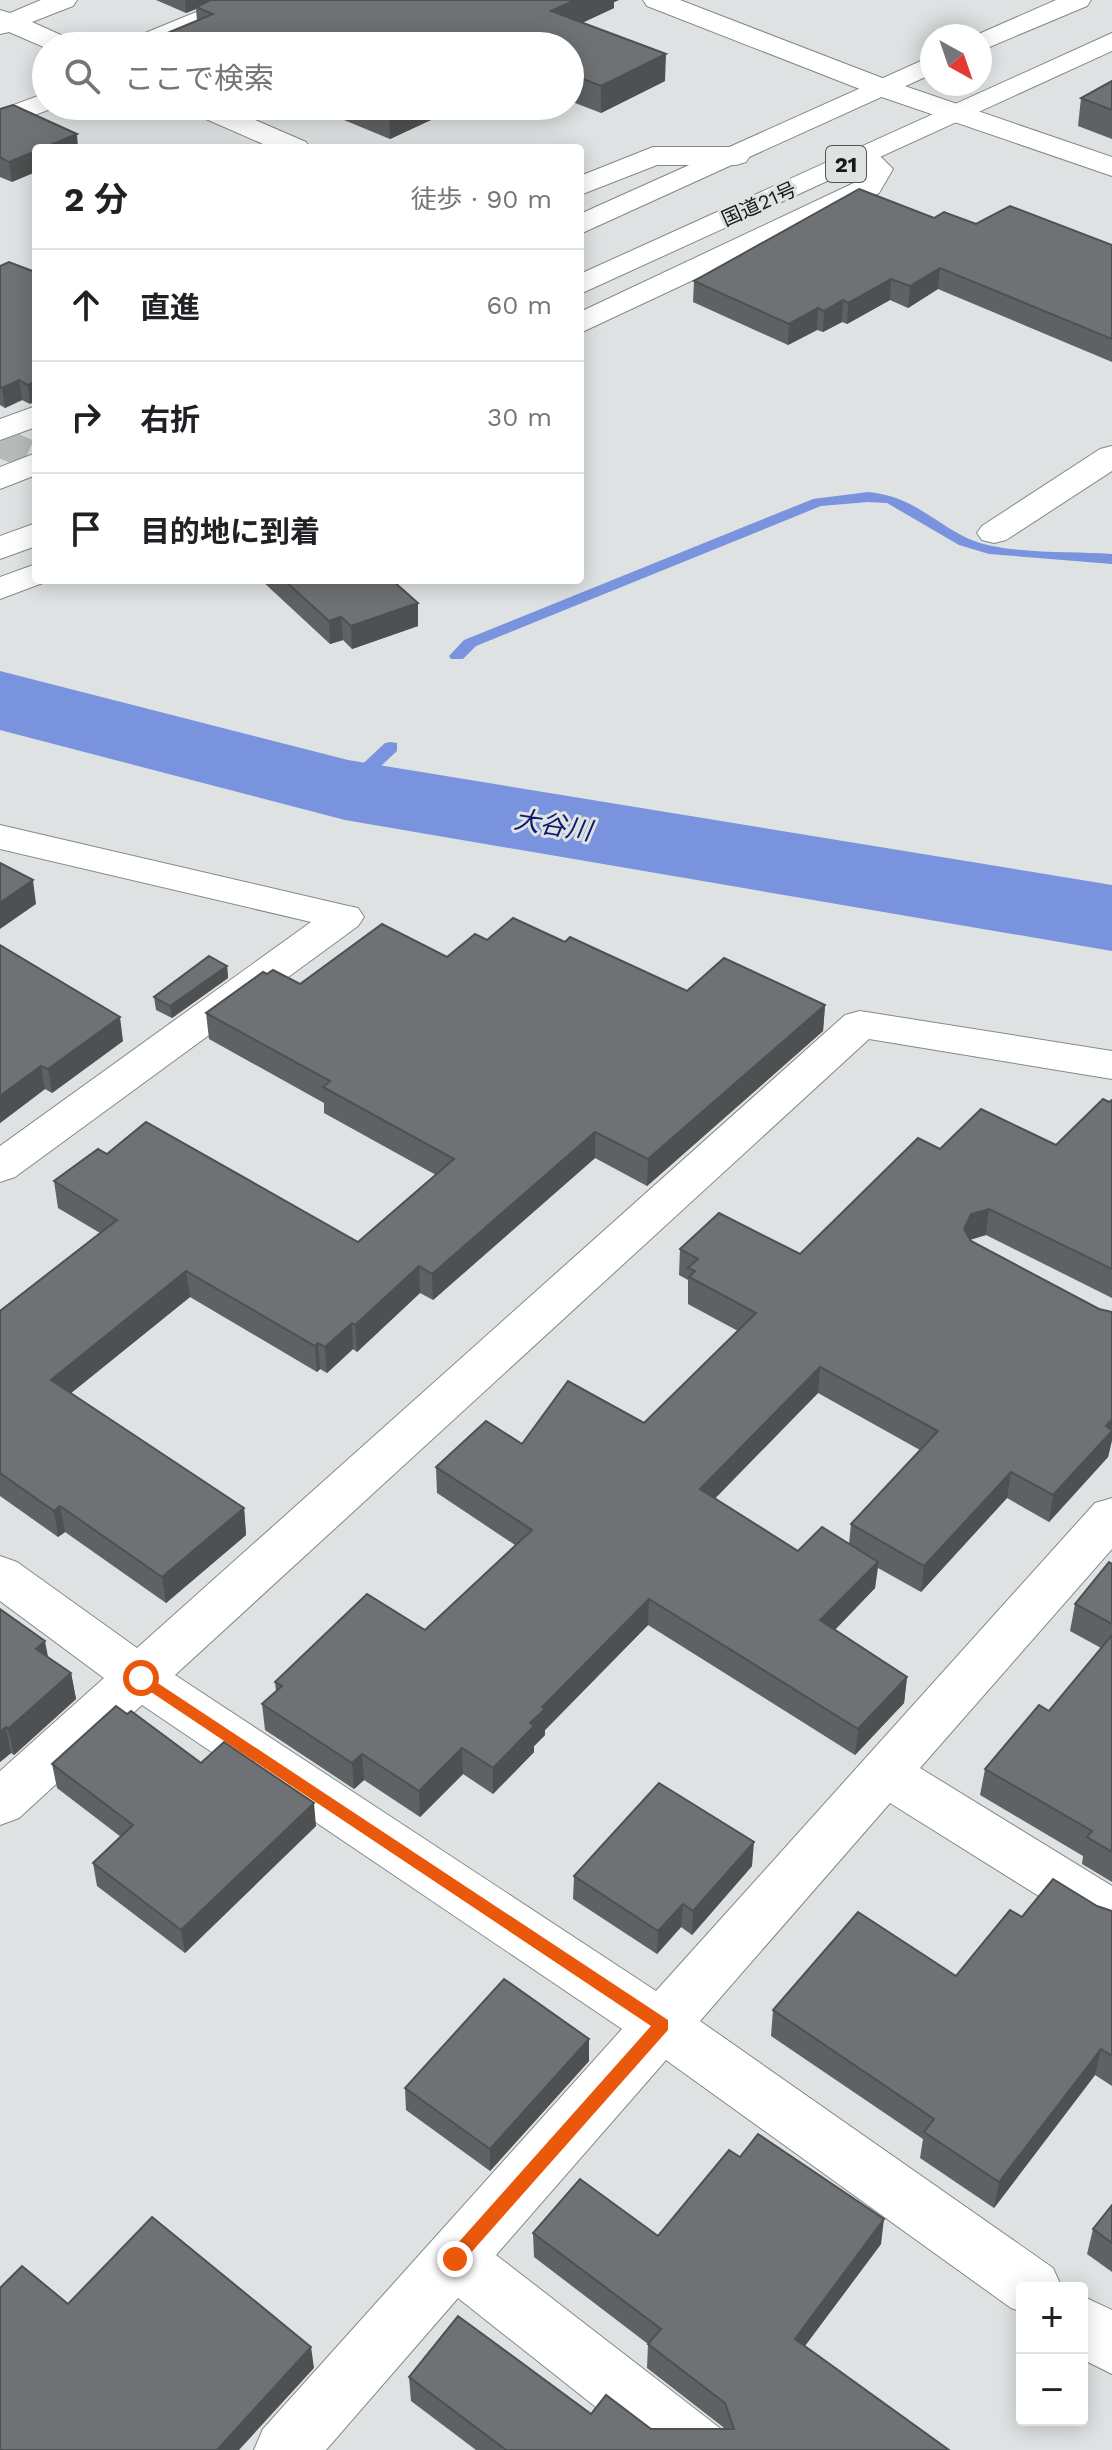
<!DOCTYPE html>
<html lang="ja">
<head>
<meta charset="utf-8">
<style>
	:root { --surface:#fff; --page:#f2f2f2; --text:#202124; --muted:#757577; --line:#e0e0e0 }
	body { margin:0; font-family:"Work Sans","Noto Sans JP",sans-serif; background:var(--page); color:var(--text) }
	.controls { position:absolute; right:24px; bottom:24px; display:grid; overflow:hidden; border-radius:8px; box-shadow:0 4px 20px #0003 }
	.controls button { width:72px; height:72px; display:grid; place-items:center; padding:0; border:0; border-bottom:2px solid var(--line); background:var(--surface); color:var(--text); font:40px sans-serif }
	.compass { position:absolute; left:920px; top:24px; width:72px; height:72px; border-radius:50%; background:var(--surface); box-shadow:0 4px 20px #0003; rotate:140deg }
	.stop { position:absolute; width:24px; height:24px; margin:-18px; border:6px solid #ea580c; border-radius:50%; background:#fff }
	.stop.end { background:#ea580c; border-color:#fff; box-shadow:0 2px 8px #0008 }
	.list { margin:0; padding:0; list-style:none }
	h2 { display:flex; justify-content:space-between; align-items:center; height:104px; margin:0; padding:0 32px; font-size:34px }
	h2 small { font-size:26px; font-weight:400; color:var(--muted) }
	.list li { display:grid; grid-template-columns:52px 1fr auto; gap:24px; align-items:center; box-sizing:border-box; height:112px; padding:0 32px; border-top:2px solid var(--line) }
	.list b { display:block; font-size:30px; white-space:nowrap }
	.list em { font-size:26px; font-style:normal; color:var(--muted) }
	.icon { flex:none; width:44px; height:44px; fill:none; stroke:currentColor; stroke-width:2; stroke-linecap:round; stroke-linejoin:round }
	.map { position:relative; flex:none; width:1112px; height:2450px; overflow:hidden }
	.search { position:absolute; background:var(--surface); box-shadow:0 4px 20px #0003; left:32px; top:32px; width:552px; height:88px; display:flex; align-items:center; gap:20px; box-sizing:border-box; padding:0 28px; border-radius:44px; color:var(--muted); font-size:30px }
	.panel { position:absolute; background:var(--surface); box-shadow:0 4px 20px #0003; left:32px; top:144px; width:552px; height:440px; border-radius:8px }
	.map>svg:first-child { display:block }
	.lines { fill:none; stroke-linecap:round; stroke-linejoin:round }
	.stream { fill:#7993de; fill-rule:evenodd }
	.river { fill:#7993de; fill-rule:evenodd }
	.minor-tunnel { stroke:#b6baba; stroke-width:30; stroke-dasharray:30 15; stroke-linecap:butt }
	.minor-casing { stroke:#858989; stroke-width:2 }
	.highway-casing { stroke:#858989; stroke-width:2 }
	.minor { fill:#fff; fill-rule:evenodd }
	.highway { fill:#fff; fill-rule:evenodd }
	.wall { fill:#5f6264; fill-rule:evenodd }
	.shaded-wall { fill:#4e5051 }
	.building { fill:#6f7274; stroke:#4e5051; stroke-width:2 }
	.route { fill:#ea580c }
	.labels { text-anchor:middle; stroke-width:6; stroke-linejoin:round; paint-order:stroke }
	.far-street-label { font-size:20px; fill:#181919; stroke:#dee2e2 }
	.shield { fill:#dee2e2; stroke:#535555; stroke-width:2 }
	.shield-label { font-size:22px; font-weight:bold; fill:#181919 }
	.water-label { font-size:26px; font-style:italic; fill:#0f1970; stroke:#dee2e2 }
</style>
</head>
<body>
<div class="map">
<svg width="1112" height="2450" viewBox="0 0 1112 2450">
	<rect width="100%" height="100%" fill="#dee2e2"/>
	<g class="lines">
		<g class="stream">
			<path d="M868,492C913,496 931,521 969,539C1007,555 1070,551 1112,554V564L989,554L959,545L887,503L868,502L821,506L476,646L463,659H451L449,656L464,640L813,499Z"/>
			<path d="M391,742L397,743V751L351,794H339L336,790L339,786L385,743Z"/>
		</g>
		<path class="river" d="M0,671L348,760L1112,885V951L345,820L0,730Z"/>
		<path class="minor-tunnel" d="M0,442L36,458"/>
		<defs>
			<g id="minor">
				<path d="M41,0H77L73,6L32,22L72,40L76,46L46,48L9,32L0,34V10L10,13Z"/>
				<path d="M643,0H680L890,81L1112,157V176L870,93L647,6Z"/>
				<path d="M211,6L220,8L224,14L220,20L160,46H124L128,40Z"/>
				<path d="M46,93V106L56,107L0,128V110Z"/>
				<path d="M186,106H223L306,142L310,148H272L190,112Z"/>
				<path d="M653,147H736L746,150L750,156L746,162L736,165H657L580,195V176Z"/>
				<path d="M864,147L874,150L893,169L879,193L580,333V312L858,181L864,171L850,156L854,150Z"/>
				<path d="M36,406V427L0,440V419Z"/>
				<path d="M1112,446V471L1006,540L994,543L982,540L977,533L982,526L1100,449Z"/>
				<path d="M36,564V580L48,581L0,599V577Z"/>
				<path d="M0,825L344,905L358,908L364,917L358,926L15,1177L0,1182V1146L311,922L0,849Z"/>
				<path d="M860,1011L1112,1051V1079L869,1039L175,1675L656,1991L1095,1503L1112,1498V1549L920,1768L1112,1886V1937L1093,1930L890,1803L700,2021L1053,2268L1062,2288H1022V2312L1011,2308L666,2060L496,2255L721,2429L730,2450H650L458,2298L326,2450H254L263,2429L622,2029L142,1705L19,1818L0,1825V1771L104,1678L0,1601V1556L17,1562L137,1648L845,1015Z"/>
				<path d="M1082,2296L1112,2310V2374L1082,2359Z"/>
			</g>
			<g id="highway">
				<path d="M1056,0H1091L1087,6L980,51V36H974Z"/>
				<path d="M1112,33V51L580,294V274Z"/>
				<path d="M932,56V74L580,234V214Z"/>
				<path d="M36,453V475L0,489V467Z"/>
				<path d="M36,523V546L0,559V536Z"/>
			</g>
		</defs>
		<use href="#minor" class="minor-casing"/>
		<use href="#highway" class="highway-casing"/>
		<use href="#minor" class="minor"/>
		<use href="#highway" class="highway"/>
	</g>
	<g class="wall">
		<path d="M156,0H619L614,2V8L582,23L665,81L601,113L570,101V46H146V42L197,21L196,9L186,13Z"/>
		<path d="M1112,81V139L1078,126L1081,98Z"/>
		<path d="M13,105L12,182L0,177V109Z"/>
		<path d="M310,106H461L390,139Z"/>
		<path d="M934,218L1112,245V362L938,289L908,308L890,300L847,324L842,322L823,332L817,330L788,345L693,302L694,281Z"/>
		<path d="M0,266L35,272L30,404L22,400L5,408L0,405Z"/>
		<path d="M261,580H392L418,603V626L352,649L343,640L330,644Z"/>
		<path d="M487,940L565,942L687,991L825,1005L823,1031L647,1186L595,1158L433,1300L420,1293L357,1352L353,1349L327,1373L320,1369L317,1372L190,1297L71,1393L244,1508L246,1535L166,1603L65,1532L58,1537L0,1496V1311L100,1233L58,1208L54,1181L107,1154L358,1242L436,1175L324,1113V1103L209,1039L206,1013L267,974L300,984L447,957Z"/>
		<path d="M0,945L123,1041L52,1093L45,1089L0,1123Z"/>
		<path d="M227,966L228,978L172,1018L156,1010L154,997Z"/>
		<path d="M1112,1100V1298L986,1235L970,1240L1099,1309L1112,1312V1440L1108,1457L1049,1522L1007,1498L921,1592L878,1568L875,1588L835,1630L907,1677L904,1703L855,1755L648,1625L545,1730V1735L534,1746V1752L493,1794L463,1774L420,1817L364,1780L354,1789L265,1730L262,1704L276,1691L275,1682L425,1630L515,1545L437,1493L436,1467L522,1444L644,1423L738,1331L688,1304V1280L679,1275L680,1249L800,1254L940,1149L1056,1145ZM818,1393L920,1450L851,1524L849,1544L798,1551L715,1498Z"/>
		<path d="M1112,1564V1882L1082,1864L1083,1856L980,1795L985,1769L1049,1711L1101,1648L1070,1631L1075,1604Z"/>
		<path d="M0,1609L48,1657L71,1673L76,1699L14,1755L11,1753L0,1762Z"/>
		<path d="M127,1714L201,1763L316,1826L185,1953L97,1886L93,1863L121,1837L57,1788L52,1764Z"/>
		<path d="M752,1866L692,1935L681,1927L657,1954L573,1899L574,1876Z"/>
		<path d="M1097,1906L1112,1911V2086L1095,2075L994,2208L920,2158L923,2139L771,2036L773,2010L956,1976L1022,1917Z"/>
		<path d="M589,2039V2061L490,2171L406,2110L405,2088Z"/>
		<path d="M1112,2205V2272L1087,2254L1093,2229Z"/>
		<path d="M533,2233L881,2244L805,2346L949,2450H476L411,2401L409,2377L591,2414L651,2429H724L723,2427L647,2368L648,2344L534,2257Z"/>
	</g>
	<g class="shaded-wall">
		<path d="M185,0H210L196,7V9L186,13Z"/>
		<path d="M575,0H619L614,2V8L551,37V11Z"/>
		<path d="M666,54L665,81L601,113V86Z"/>
		<path d="M403,106H461L390,139L389,112Z"/>
		<path d="M77,134L78,148H43Z"/>
		<path d="M36,151V172L12,182L9,162Z"/>
		<path d="M940,268L938,289L908,308L910,286Z"/>
		<path d="M891,279L890,300L847,324L848,303Z"/>
		<path d="M843,300L842,322L823,332L824,311Z"/>
		<path d="M818,308L817,330L788,345L789,324Z"/>
		<path d="M19,380L22,400L5,408L2,388Z"/>
		<path d="M36,381V401L30,404L28,385Z"/>
		<path d="M418,603V626L352,649L351,626Z"/>
		<path d="M341,617L343,640L330,644L329,621Z"/>
		<path d="M33,880L36,904L0,929V903Z"/>
		<path d="M227,966L228,978L172,1018L170,1006Z"/>
		<path d="M825,1005L823,1031L647,1186L648,1159Z"/>
		<path d="M120,1017L123,1041L52,1093L48,1069Z"/>
		<path d="M41,1066L45,1089L0,1123V1096Z"/>
		<path d="M595,1132V1158L433,1300L432,1274Z"/>
		<path d="M989,1209L986,1235L968,1240L964,1229L971,1214Z"/>
		<path d="M419,1266L420,1293L357,1352L355,1325Z"/>
		<path d="M186,1271L190,1297L55,1406L51,1380Z"/>
		<path d="M352,1323L353,1349L327,1373L325,1347Z"/>
		<path d="M318,1343L320,1369L317,1372L315,1346Z"/>
		<path d="M820,1367L818,1393L699,1515L700,1489Z"/>
		<path d="M1112,1419V1440L1108,1457L1049,1522L1053,1495Z"/>
		<path d="M1011,1472L1007,1498L921,1592L924,1566Z"/>
		<path d="M60,1506L65,1532L58,1537L54,1511Z"/>
		<path d="M244,1508L246,1535L166,1603L162,1577Z"/>
		<path d="M878,1562L875,1588L818,1647L820,1620Z"/>
		<path d="M649,1599L648,1625L545,1730V1735L534,1746V1752L493,1794V1768L542,1707Z"/>
		<path d="M45,1641L50,1667L36,1649Z"/>
		<path d="M71,1673L76,1699L14,1755L8,1729Z"/>
		<path d="M907,1677L904,1703L855,1755L858,1729Z"/>
		<path d="M6,1727L11,1753L0,1762V1732Z"/>
		<path d="M462,1748L463,1774L420,1817L419,1791Z"/>
		<path d="M362,1754L364,1780L354,1789L352,1763Z"/>
		<path d="M314,1803L316,1826L185,1953L181,1930Z"/>
		<path d="M754,1842L752,1866L692,1935L693,1911Z"/>
		<path d="M683,1904L681,1927L657,1954L658,1931Z"/>
		<path d="M589,2039V2061L490,2171V2149Z"/>
		<path d="M1101,2049L1095,2075L994,2208L999,2182Z"/>
		<path d="M884,2219L881,2244L792,2363L795,2339Z"/>
		<path d="M311,2347L314,2368L239,2450H217Z"/>
	</g>
	<g class="building">
		<path d="M211,0H575L551,11L666,54L601,86L570,74V46H156L146,42L213,14L196,7Z"/>
		<path d="M1112,81V110L1081,98Z"/>
		<path d="M13,105L77,134L43,148H36V151L9,162L0,157V109Z"/>
		<path d="M374,106H403L389,112Z"/>
		<path d="M859,189L934,218L944,212L976,224L1010,206L1112,245V339L940,268L910,286L891,279L848,303L843,300L824,311L818,308L789,324L694,281Z"/>
		<path d="M36,261V381L28,385L19,380L2,388L0,387V266L9,262L35,272Z"/>
		<path d="M284,580H392L418,603L351,626L341,617L329,621Z"/>
		<path d="M0,863L33,880L0,903Z"/>
		<path d="M513,918L565,942L570,937L687,991L724,958L825,1005L648,1159L595,1132L432,1274L419,1266L355,1325L352,1323L325,1347L318,1343L315,1346L186,1271L51,1380L244,1508L162,1577L60,1506L54,1511L0,1473V1311L117,1220L54,1181L98,1149L107,1154L146,1122L358,1242L454,1159L323,1087L330,1081L206,1013L263,972L267,974L273,970L300,984L382,924L447,957L475,934L487,940Z"/>
		<path d="M0,945L120,1017L48,1069L41,1066L0,1096Z"/>
		<path d="M209,956L227,966L170,1006L154,997Z"/>
		<path d="M1103,1099L1109,1102L1112,1100V1269L989,1209L971,1214L964,1229L971,1241L1099,1309L1112,1312V1419L1106,1426L1112,1430V1431L1053,1495L1011,1472L924,1566L851,1524L938,1431L820,1367L700,1489L798,1551L822,1527L878,1562L820,1620L907,1677L858,1729L649,1599L542,1707L545,1709L530,1723L534,1726L493,1768L462,1748L419,1791L362,1754L352,1763L262,1704L282,1686L275,1682L367,1594L425,1630L532,1530L436,1467L486,1421L522,1444L568,1381L644,1423L756,1313L689,1277L695,1271L688,1268L698,1259L680,1249L719,1213L800,1254L918,1138L940,1149L981,1109L1056,1145Z"/>
		<path d="M1109,1562L1112,1564V1624L1075,1604Z"/>
		<path d="M0,1609L45,1641L36,1649L71,1673L8,1729L6,1727L0,1732Z"/>
		<path d="M1112,1635V1852L1087,1837L1092,1831L985,1769L1039,1705L1049,1711Z"/>
		<path d="M116,1706L127,1714L131,1711L201,1763L224,1742L314,1803L181,1930L93,1863L133,1825L52,1764Z"/>
		<path d="M659,1783L754,1842L693,1911L683,1904L658,1931L574,1876Z"/>
		<path d="M1053,1879L1097,1906L1112,1911V2056L1101,2049L999,2182L924,2132L934,2119L773,2010L858,1912L956,1976L1010,1910L1022,1917Z"/>
		<path d="M504,1979L589,2039L490,2149L405,2088Z"/>
		<path d="M758,2134L884,2219L795,2339L949,2450H506L409,2377L458,2316L591,2414L606,2395L651,2429H734L725,2403L648,2344L661,2329L533,2233L580,2179L658,2236L729,2150L740,2157Z"/>
		<path d="M1112,2205V2243L1093,2229Z"/>
		<path d="M152,2217L311,2347L217,2450H0V2288L22,2266L68,2304Z"/>
	</g>
	<path class="route" d="M141,1672L668,2020V2030L461,2264H449V2253L651,2026L136,1682L134,1678Z"/>
	<g class="labels">
		<g class="far-street-label">
			<text transform="translate(759 204) rotate(-24)" y="7">国道21号</text>
		</g>
		<rect class="shield" x="826" y="146" width="40" height="36" rx="6"/>
		<g class="shield-label">
			<text x="846" y="172">21</text>
		</g>
		<g class="water-label">
			<text transform="translate(553 825) rotate(9)" y="9">大谷川</text>
		</g>
	</g>
</svg>
<div class="controls">
<button>+</button>
<button>−</button>
</div>
<svg class="compass" viewBox="-18 -18 36 36"><path d="M0-13l5 13h-10z" fill="#e53935"/><path d="M0 13l5-13h-10z" fill="#757577"/></svg>
<div class="stop" style="left:141px;top:1678px"></div>
<div class="stop end" style="left:455px;top:2259px"></div>
<div class="search"><svg class="icon" aria-label="search" viewBox="0 0 24 24"><circle cx="10" cy="10" r="6"/><path d="M15 15l6 6"/></svg>ここで検索</div>
<section class="panel">
<h2>2 分<small>徒歩 · 90 m</small></h2>
<ul class="list">
<li><svg class="icon" aria-label="ahead" viewBox="0 0 24 24"><path d="M12 20V5M6 11l6-6 6 6"/></svg><div><b>直進</b></div><em>60 m</em></li>
<li><svg class="icon" aria-label="right" viewBox="0 0 24 24"><path d="M7 20v-9h11M14 6l5 5-5 5"/></svg><div><b>右折</b></div><em>30 m</em></li>
<li><svg class="icon" aria-label="arrive" viewBox="0 0 24 24"><path d="M6 21V4h12l-3 4 3 4H6"/></svg><div><b>目的地に到着</b></div></li>
</ul>
</section>
</div>
</body>
</html>
